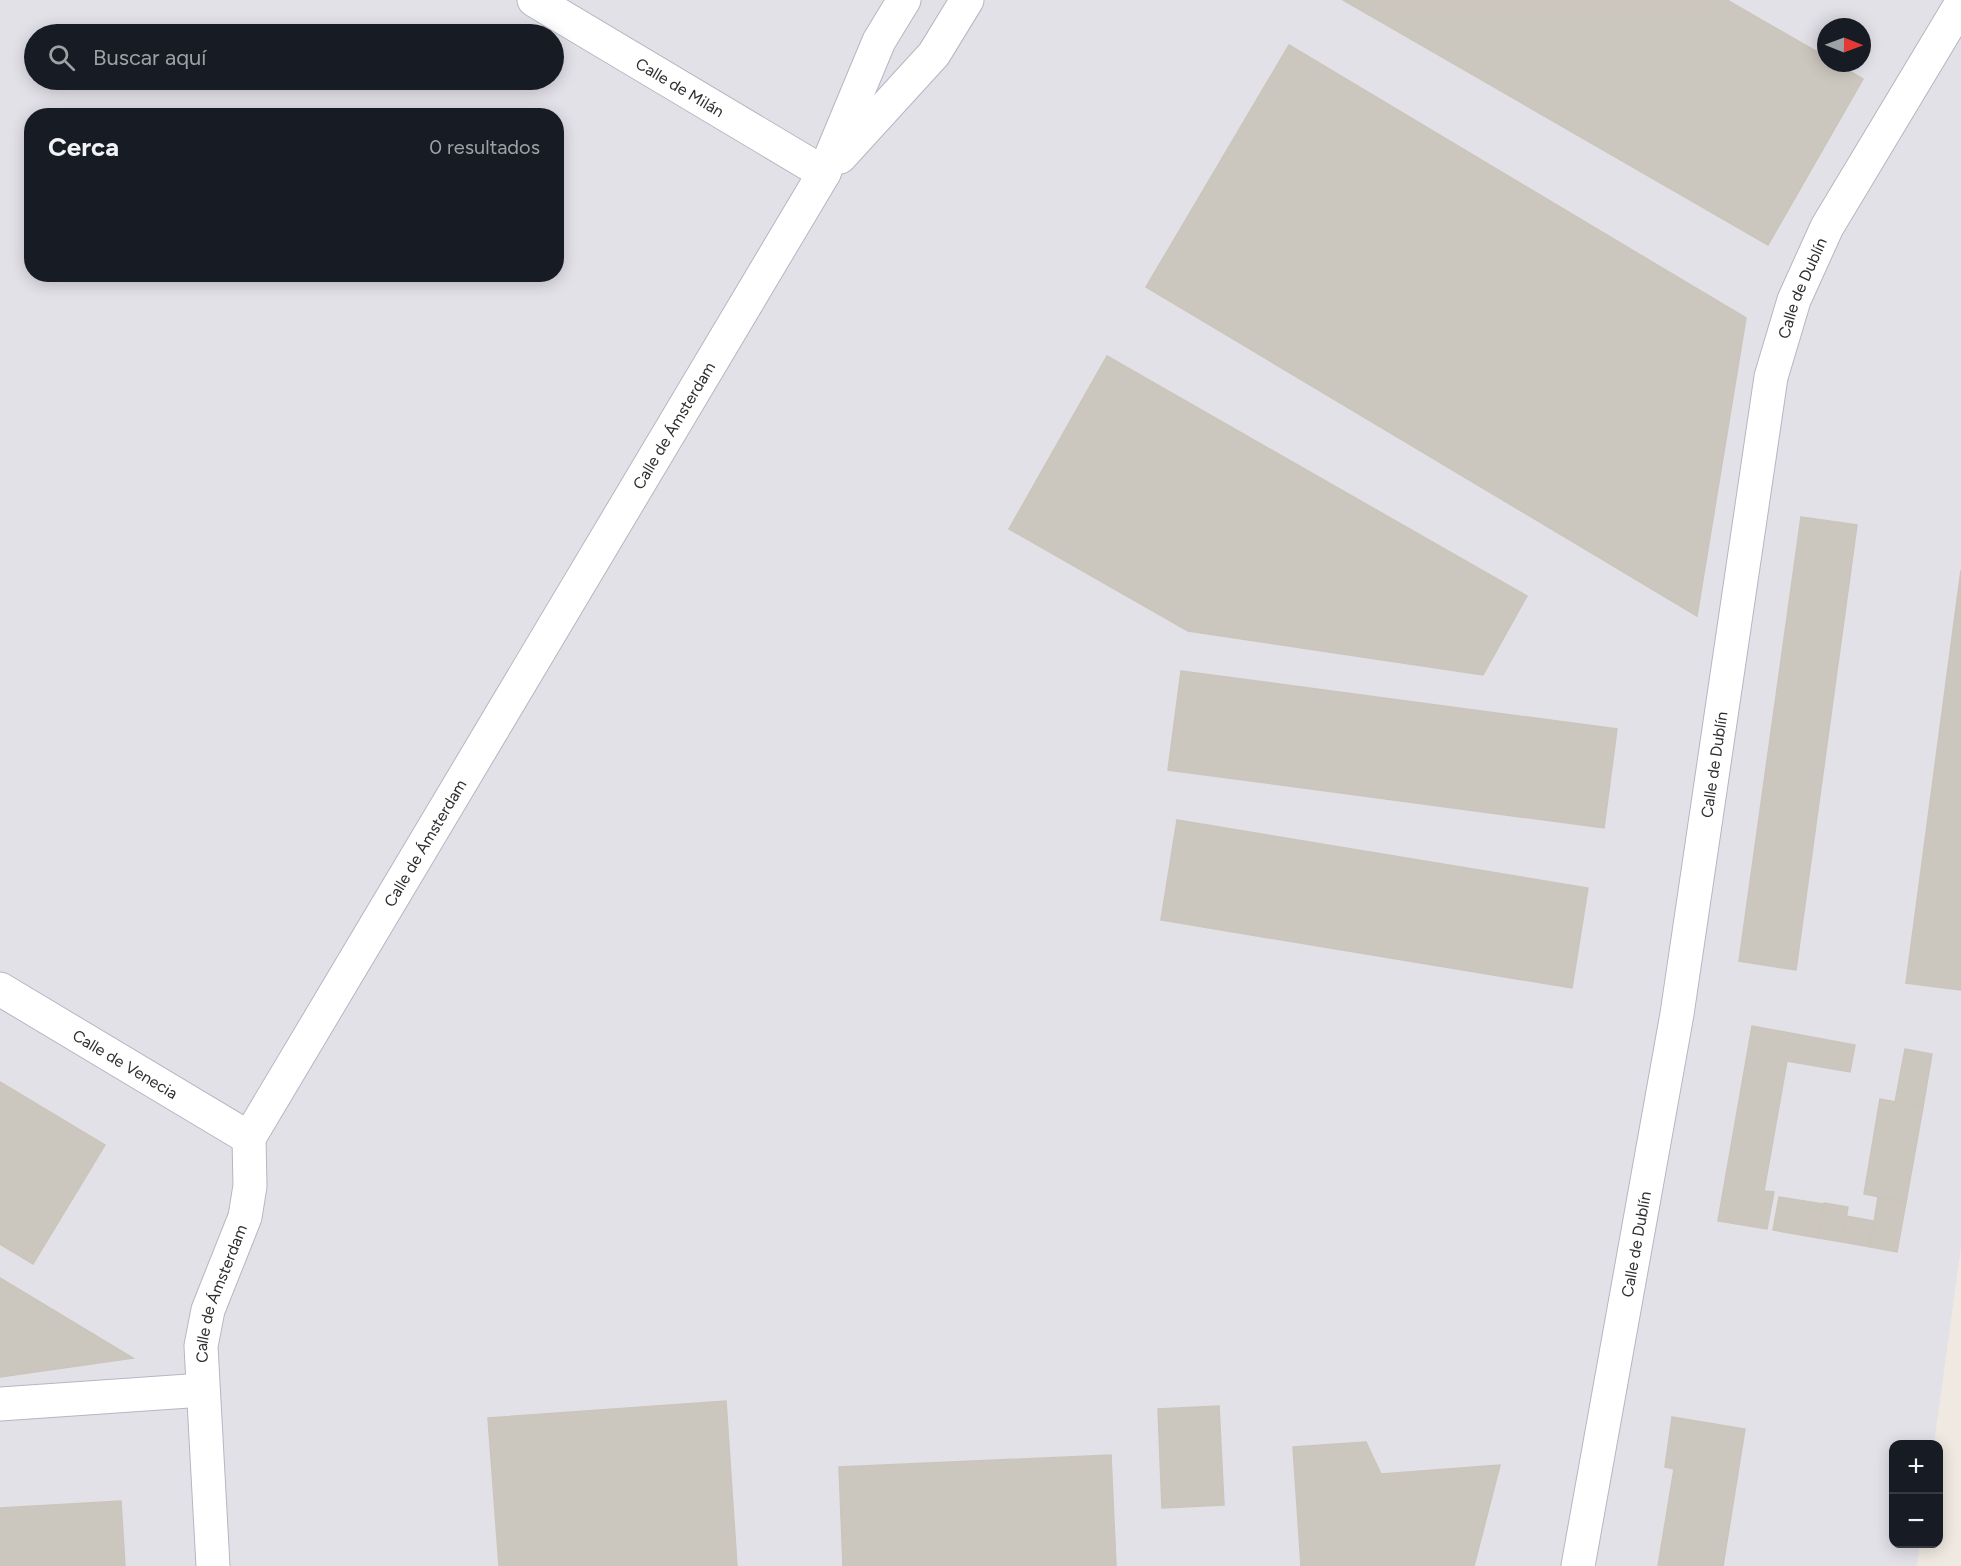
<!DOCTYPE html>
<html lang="es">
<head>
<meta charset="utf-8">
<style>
	:root { --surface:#171b24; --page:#242831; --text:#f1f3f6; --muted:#9ea1a6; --line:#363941 }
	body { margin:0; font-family:Figtree,sans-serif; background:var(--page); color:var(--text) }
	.controls { position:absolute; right:18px; bottom:18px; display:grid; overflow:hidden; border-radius:12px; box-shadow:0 3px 15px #0003 }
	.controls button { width:54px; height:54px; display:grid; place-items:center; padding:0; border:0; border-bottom:2px solid var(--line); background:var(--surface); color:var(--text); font:30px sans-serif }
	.compass { position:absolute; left:1817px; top:18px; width:54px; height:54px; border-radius:50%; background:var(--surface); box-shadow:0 3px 15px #0003; rotate:91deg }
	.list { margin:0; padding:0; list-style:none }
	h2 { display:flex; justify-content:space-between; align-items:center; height:78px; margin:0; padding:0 24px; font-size:26px }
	h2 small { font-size:20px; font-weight:400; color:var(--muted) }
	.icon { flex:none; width:33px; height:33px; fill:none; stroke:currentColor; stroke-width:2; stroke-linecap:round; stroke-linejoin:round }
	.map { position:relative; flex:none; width:1961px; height:1566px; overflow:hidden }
	.search { position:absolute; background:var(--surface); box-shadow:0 3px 15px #0003; left:24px; top:24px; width:540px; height:66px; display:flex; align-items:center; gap:15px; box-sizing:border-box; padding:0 21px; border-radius:33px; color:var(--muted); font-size:22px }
	.panel { position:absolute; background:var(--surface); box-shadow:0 3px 15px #0003; left:24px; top:108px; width:540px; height:174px; border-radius:24px }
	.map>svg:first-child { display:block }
	.industrial { fill:#e3e1e8; fill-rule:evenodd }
	.building { fill:#cbc7bf; stroke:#cbc5ba; stroke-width:1.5 }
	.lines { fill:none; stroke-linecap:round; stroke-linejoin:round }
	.minor-casing { stroke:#b4b7c1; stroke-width:35 }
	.minor { stroke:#fff; stroke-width:33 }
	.labels { text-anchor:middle; stroke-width:6; stroke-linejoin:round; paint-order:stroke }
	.street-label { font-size:16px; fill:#2e2e2e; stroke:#fff }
</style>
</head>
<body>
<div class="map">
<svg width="1961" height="1566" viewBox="0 0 1961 1566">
	<rect width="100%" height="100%" fill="#efe9e1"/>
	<path class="industrial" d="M0,0H1961V1247L1934,1444H1894V1544H1920L1917,1566H0ZM1826,27H1862V63H1826ZM34,34H554V80H34ZM32,116H556V274H32Z"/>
	<g class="building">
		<path d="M1343,0H1727L1826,57V63H1836L1863,79L1768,245Z"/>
		<path d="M1289,45L1746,318L1697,616L1146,287Z"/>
		<path d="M1107,356L1527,596L1483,675L1188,631L1009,529Z"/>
		<path d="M1801,517L1857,525L1796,970L1739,961Z"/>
		<path d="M1961,570V990L1906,983Z"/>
		<path d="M1181,671L1617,729L1604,828L1168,770Z"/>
		<path d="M1177,820L1588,888L1572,988L1161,920Z"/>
		<path d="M1752,1026L1855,1045L1850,1072L1787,1061L1764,1191L1774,1192L1767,1229L1718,1221Z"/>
		<path d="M1905,1049L1932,1054L1923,1107L1895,1102Z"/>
		<path d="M0,1082L105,1145L33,1264L0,1244Z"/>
		<path d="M1880,1099L1923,1107L1906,1202L1864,1194Z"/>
		<path d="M1779,1197L1824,1204L1818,1238L1773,1230Z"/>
		<path d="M1878,1197L1906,1202L1897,1252L1870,1247Z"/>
		<path d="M1824,1203L1848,1207L1842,1242L1818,1238Z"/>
		<path d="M1846,1216L1874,1221L1870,1247L1842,1242Z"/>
		<path d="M0,1278L133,1358L0,1377Z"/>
		<path d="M726,1401L737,1566H499L488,1418Z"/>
		<path d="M1219,1406L1224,1505L1162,1508L1158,1409Z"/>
		<path d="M1672,1417L1745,1429L1723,1566H1658L1674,1469L1665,1467Z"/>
		<path d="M1366,1442L1381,1474L1500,1465L1474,1566H1301L1293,1447Z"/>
		<path d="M1111,1455L1116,1566H843L839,1467Z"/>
		<path d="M121,1501L125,1566H0V1508Z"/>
	</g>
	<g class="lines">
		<defs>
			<g id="minor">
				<path id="s1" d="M534,0L824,173"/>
				<path d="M840,157L934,54L967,0"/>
				<path id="s2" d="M0,989L249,1138"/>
				<path d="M0,1404L203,1390"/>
				<path id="s3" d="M213,1566L201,1346L208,1310L245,1217L250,1186L249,1138L824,173L879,41L904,0"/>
				<path id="s4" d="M1578,1566L1677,1014L1771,377L1794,300L1827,227L1961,4"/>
			</g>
		</defs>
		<use href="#minor" class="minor-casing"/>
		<use href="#minor" class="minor"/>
	</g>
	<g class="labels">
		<g class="street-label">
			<text dy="6" stroke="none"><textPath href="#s1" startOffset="170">Calle de Milán</textPath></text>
			<text dy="6" stroke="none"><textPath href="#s4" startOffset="1299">Calle de Dublín</textPath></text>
			<text dy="6" stroke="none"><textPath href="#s3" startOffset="1266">Calle de Ámsterdam</textPath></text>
			<text dy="6" stroke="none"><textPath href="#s4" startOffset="813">Calle de Dublín</textPath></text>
			<text dy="6" stroke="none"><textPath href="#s3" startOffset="780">Calle de Ámsterdam</textPath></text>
			<text dy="6" stroke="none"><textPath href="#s2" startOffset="146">Calle de Venecia</textPath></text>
			<text dy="6" stroke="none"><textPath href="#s4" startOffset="327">Calle de Dublín</textPath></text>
			<text dy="6" stroke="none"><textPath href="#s3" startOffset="276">Calle de Ámsterdam</textPath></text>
		</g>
	</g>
</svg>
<div class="controls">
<button>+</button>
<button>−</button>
</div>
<svg class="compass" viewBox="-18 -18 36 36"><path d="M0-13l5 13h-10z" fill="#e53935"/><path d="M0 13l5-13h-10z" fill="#9ea1a6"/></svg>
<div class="search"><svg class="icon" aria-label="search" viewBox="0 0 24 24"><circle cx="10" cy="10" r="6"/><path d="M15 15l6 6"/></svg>Buscar aquí</div>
<section class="panel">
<h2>Cerca<small>0 resultados</small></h2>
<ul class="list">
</ul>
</section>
</div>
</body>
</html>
